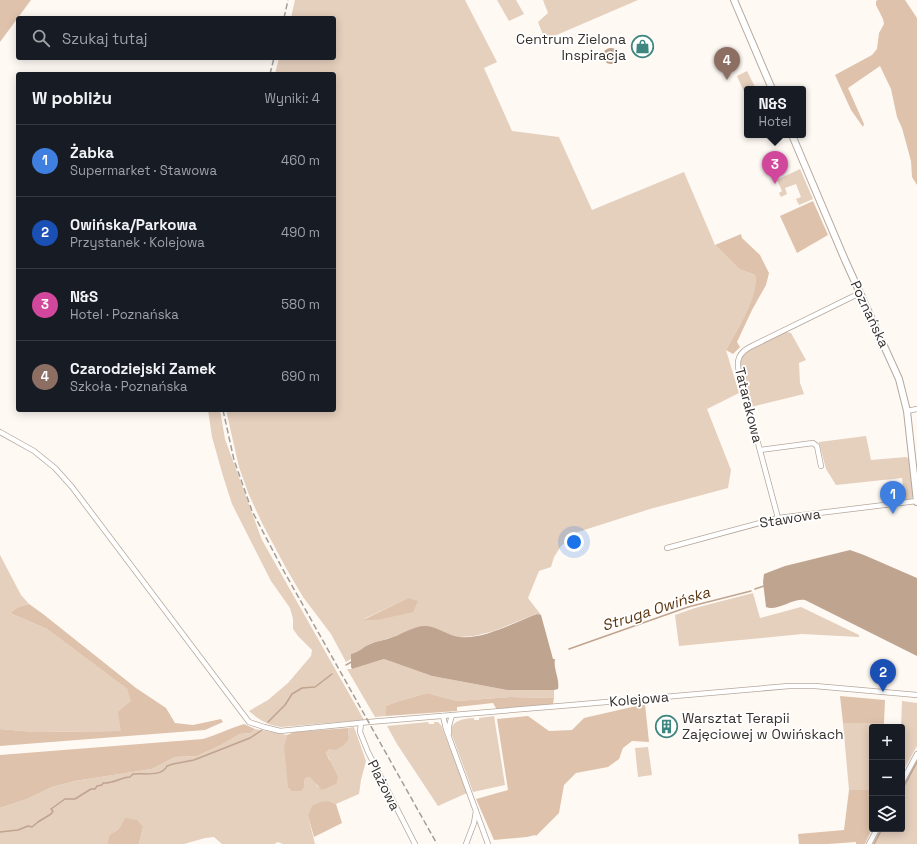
<!DOCTYPE html>
<html lang="pl">
<head>
<meta charset="utf-8">
<style>
	:root { --surface:#171b24; --page:#20242c; --text:#f1f3f6; --muted:#9ea1a6; --line:#363941; --accent:#0b8043 }
	body { margin:0; font-family:"Space Grotesk",sans-serif; background:var(--page); color:var(--text) }
	.controls { position:absolute; right:12px; bottom:12px; display:grid; overflow:hidden; border-radius:4px; box-shadow:0 2px 10px #0003 }
	.controls button { width:36px; height:36px; display:grid; place-items:center; padding:0; border:0; border-bottom:1px solid var(--line); background:var(--surface); color:var(--text); font:20px sans-serif }
	.you { position:absolute; left:574px; top:542px; width:14px; height:14px; margin:-10px; border:3px solid #fff; border-radius:50%; background:#1a73e8; box-shadow:0 0 0 6px #1a73e833 }
	.badge { display:grid; place-items:center; width:26px; height:26px; border-radius:50%; background:var(--accent); color:#fff; font-size:13px; font-weight:700 }
	.pin { position:absolute; translate:-50% -33px; filter:drop-shadow(0 1px 2px #0008) }
	.pin::after { content:''; position:absolute; top:21px; width:14px; height:12px; background:inherit; clip-path:polygon(0 0,100% 0,50% 100%) }
	.popup { position:absolute; left:744px; top:86px; width:62px; height:52px; box-sizing:border-box; display:grid; place-content:center; border-radius:4px; background:var(--surface); filter:drop-shadow(0 1px 3px #0005); font-size:13px; white-space:nowrap; color:var(--muted) }
	.popup b { font-size:15px; color:var(--text) }
	.popup::after { content:''; position:absolute; left:50%; top:100%; margin-left:-8px; border:8px solid transparent; border-top-color:var(--surface) }
	.list { margin:0; padding:0; list-style:none }
	h2 { display:flex; justify-content:space-between; align-items:center; height:52px; margin:0; padding:0 16px; font-size:17px }
	h2 small { font-size:13px; font-weight:400; color:var(--muted) }
	.list li { display:grid; grid-template-columns:26px 1fr auto; gap:12px; align-items:center; box-sizing:border-box; height:72px; padding:0 16px; border-top:1px solid var(--line) }
	.list b { display:block; font-size:15px; white-space:nowrap }
	.list p { margin:0; font-size:13px; white-space:nowrap; color:var(--muted) }
	.list em { font-size:13px; font-style:normal; color:var(--muted) }
	.icon { flex:none; width:22px; height:22px; fill:none; stroke:currentColor; stroke-width:2; stroke-linecap:round; stroke-linejoin:round }
	.map { position:relative; flex:none; width:917px; height:844px; overflow:hidden }
	.search { position:absolute; background:var(--surface); box-shadow:0 2px 10px #0003; left:16px; top:16px; width:320px; height:44px; display:flex; align-items:center; gap:10px; box-sizing:border-box; padding:0 14px; border-radius:4px; color:var(--muted); font-size:15px }
	.panel { position:absolute; background:var(--surface); box-shadow:0 2px 10px #0003; left:16px; top:72px; width:320px; height:340px; border-radius:4px }
	.map>svg:first-child { display:block }
	.green { fill:#e5cfbd; fill-rule:evenodd }
	.forest { fill:#dec2ac }
	.water { fill:#bfa48f }
	.lines { fill:none; stroke-linecap:round; stroke-linejoin:round }
	.stream { stroke:#bfa48f; stroke-width:1.5 }
	.minor-casing { stroke:#b6a89c; stroke-width:6 }
	.secondary-casing { stroke:#b6a89c; stroke-width:8 }
	.minor { stroke:#fff; stroke-width:4.5 }
	.secondary { stroke:#fff; stroke-width:6 }
	.rail { stroke:#a39d98; stroke-width:1.5; stroke-dasharray:6 3; stroke-linecap:butt }
	.labels { text-anchor:middle; stroke-width:3.5; stroke-linejoin:round; paint-order:stroke }
	.poi-label { font-size:14px; fill:#36302c; stroke:#fff; text-anchor:end }
	.street-label { font-size:14px; fill:#36302c; stroke:#fff }
	.water-label { font-size:15px; font-style:italic; fill:#59330d; stroke:#fff }
</style>
</head>
<body>
<div class="map">
<svg width="917" height="844" viewBox="0 0 917 844">
	<rect width="100%" height="100%" fill="#fff9f4"/>
	<g class="green">
		<path d="M295,0H465L497,62L484,68L512,131L559,137L592,210L684,172L715,245L739,269L755,275C759,299 737,329 726,350L739,393L707,409L731,470L728,488L650,509L578,532L561,546L554,557L551,567L539,571L528,598L541,615L536,614L494,631L474,636L460,637L441,632L431,627L414,628L393,637L369,644L359,652L351,654V659L346,662L331,634L303,597L286,568L263,525L249,495L239,467L226,410H334V74H275L279,58H334V18H291ZM408,598L377,620L363,619H364Z"/>
		<path d="M497,0H516L524,14L509,21Z"/>
		<path d="M543,0H638L545,40L538,22L548,13Z"/>
		<path d="M747,71L756,89H747V93L745,94L737,76Z"/>
		<path d="M800,169L813,199L799,205L796,199L801,197L796,184L785,188L787,194L781,197L779,193L782,191L777,180Z"/>
		<path d="M786,332L791,333L806,360L799,363L800,383L804,394L751,407C748,396 735,365 742,356C746,349 777,337 786,332Z"/>
		<path d="M208,410H220L225,439L262,540L364,720L281,727C267,725 259,720 249,711L268,700L288,683L311,656L312,650L298,636L293,629V619L290,608L271,581L232,504L223,476L212,437Z"/>
		<path d="M866,436L871,460L906,457L909,459L913,496L910,501H901L900,499L904,494L902,478L836,485L826,469L819,442Z"/>
		<path d="M0,555L21,595L29,604L18,607L10,613L47,629L127,689L132,701L121,731L35,732L0,729Z"/>
		<path d="M753,593L760,618L801,607L859,635V637L802,634L679,646L675,615L695,608Z"/>
		<path d="M384,659L432,676L507,690H554V698L510,697L457,701L427,693L396,702L386,706V716L375,717L347,669H352Z"/>
		<path d="M902,701L917,703V746L902,773V727H901Z"/>
		<path d="M494,716L505,785L473,792L452,735C449,720 463,719 474,718V720H479V718Z"/>
		<path d="M428,722L429,724H434V722H438L441,725L467,793L438,806L397,744L387,726Z"/>
		<path d="M843,723H884V727H872V790H849Z"/>
		<path d="M354,727L366,761L361,780L359,794L336,804L329,801L308,816L315,844H283L278,842L274,844H222L214,837L205,838L184,844H139L143,827C124,828 115,824 107,844H0V808L27,799L52,787L75,781L152,769L175,757L197,756L221,745L240,734L251,733L255,729L287,735L284,745L304,787L305,778L310,776L315,781L318,787L330,760L326,753L330,749L349,738L348,728Z"/>
		<path d="M648,747L652,775L638,777L635,748Z"/>
		<path d="M917,759V844H872L880,829H902V787Z"/>
	</g>
	<g class="forest">
		<path d="M0,0H31L0,42Z"/>
		<path d="M878,0H905L917,18V185L912,177L911,161L902,128L897,117L891,89L880,66L848,88L864,124L863,127L851,110L835,75L872,55L877,49L879,33L884,24L883,19L876,5V1Z"/>
		<path d="M813,201L828,235L797,253L780,216Z"/>
		<path d="M741,234L742,238L760,255L769,273L766,285L752,310L737,342L740,347L733,354L726,350C737,330 759,297 755,275L739,269L715,245Z"/>
		<path d="M408,598L418,601L413,612L377,620H363Z"/>
		<path d="M29,604L43,614L136,688L166,708L175,723L193,725L221,719L223,722L205,730L0,746V729L35,732L121,731L118,712L131,701L127,689L47,629L10,613L18,607Z"/>
		<path d="M427,693L457,701L510,697L554,698L553,704L497,710L493,703L457,707V711L386,716V706L396,702Z"/>
		<path d="M840,696L885,700L884,723H843Z"/>
		<path d="M645,704L649,742L632,741L623,748L619,759L608,767L576,773L564,785L559,813L536,836L535,835L527,837L494,840L476,799L508,790L497,719L528,716L549,731L572,730L584,718Z"/>
		<path d="M244,724L255,729L251,733L240,734L221,745L197,756L175,757L152,769L75,781L52,787L27,799L0,808V755L203,739C217,735 230,728 244,724Z"/>
		<path d="M348,728L349,738L344,745L336,750L330,749L326,753L338,777L336,784L322,790L310,777L305,778L304,787L301,791H292L288,787L284,745L287,735L295,732Z"/>
		<path d="M849,790H872V829L865,844H856V842L828,844H799L798,834L844,830Z"/>
		<path d="M329,801L336,804L342,823L314,837L308,816L312,806L320,802Z"/>
		<path d="M125,818L137,820L143,827L139,844H107L110,835L120,828Z"/>
	</g>
	<g class="water">
		<circle cx="611" cy="56" r="8"/>
		<path d="M850,550L864,555L917,578V656L805,600C793,598 776,612 766,607L763,582L764,574L785,566Z"/>
		<path d="M537,614L541,615L553,659H555C553,669 560,679 558,689L554,690H507L432,676L384,659L352,669L351,667V654C360,652 363,647 370,644C377,641 386,640 393,637C404,633 414,626 425,626C433,625 450,636 460,637C482,640 516,622 537,614Z"/>
	</g>
	<g class="lines">
		<g class="stream">
			<path d="M755,589L764,586"/>
			<path d="M569,649L688,607L751,591"/>
			<path d="M346,665L353,661"/>
			<path d="M268,722L285,705L292,694L302,688L315,687L332,674"/>
			<path d="M902,790L917,762"/>
			<path d="M0,832L18,830L28,826L32,827L38,822L51,814L53,811L51,809L65,799H75L91,789H95L97,786L102,785L103,783C113,784 121,777 130,777L133,774C144,773 162,777 167,766L173,764L194,760L250,738L262,730"/>
			<path d="M874,844L882,829"/>
		</g>
		<defs>
			<g id="minor">
				<path d="M907,411L917,409"/>
				<path d="M0,432L34,451L55,468L72,487L249,722L264,727L280,731L369,722L572,705L789,686H815L917,695"/>
				<path d="M760,450L813,443L817,446L821,466"/>
				<path d="M778,518L739,372C736,360 739,353 750,347L860,293"/>
				<path d="M667,548L778,518L917,501"/>
				<path d="M443,716L446,729L488,844"/>
				<path d="M361,723L360,732L368,752L415,844"/>
				<path d="M449,733V726L452,715"/>
				<path d="M902,782L917,754"/>
				<path d="M466,844L474,823L476,811"/>
				<path d="M869,844L877,829"/>
			</g>
			<g id="secondary">
				<path d="M734,0L772,89"/>
				<path d="M792,135L845,260L899,379L907,411L917,502"/>
			</g>
		</defs>
		<use href="#minor" class="minor-casing"/>
		<use href="#secondary" class="secondary-casing"/>
		<use href="#minor" class="minor"/>
		<use href="#secondary" class="secondary"/>
		<g class="rail">
			<path d="M284,18L288,0"/>
			<path d="M270,74L274,58"/>
			<path d="M223,410L234,460L252,511L281,566L437,844"/>
		</g>
	</g>
	<defs>
		<symbol id="shop-ring" viewBox="-11 -11 22 22"><circle r="9.5" fill="#fff" stroke="#408680" stroke-width="1.5"/><path d="M-5-2.5h2.3a2.7 3.5 0 0 1 5.4 0H5L5.5 6h-11ZM-1.5-2.5h3a1.5 2.3 0 0 0-3 0Z" fill="#408680"/></symbol>
		<symbol id="building-ring" viewBox="-11 -11 22 22"><circle r="9.5" fill="#fff" stroke="#408680" stroke-width="1.5"/><path d="M-4-6H4V6H1V3H-1V6H-4ZM-2.5-4.3h1.7v1.8h-1.7ZM.8-4.3h1.7v1.8H.8ZM-2.5-1h1.7V.8h-1.7ZM.8-1h1.7V.8H.8Z" fill="#408680"/></symbol>
	</defs>
	<g fill-rule="evenodd">
		<use href="#shop-ring" x="630" y="34" width="25" height="25"/>
		<use href="#building-ring" x="654" y="714" width="25" height="25"/>
	</g>
	<g class="labels">
		<g class="poi-label">
			<text x="626" y="44">Centrum Zielona<tspan x="626" dy="16">Inspiracja</tspan></text>
			<text x="682" y="723" text-anchor="start">Warsztat Terapii<tspan x="682" dy="16">Zajęciowej w Owińskach</tspan></text>
		</g>
		<g class="street-label">
			<text transform="translate(870 314) rotate(65)" y="5">Poznańska</text>
			<text transform="translate(749 405) rotate(76)" y="5">Tatarakowa</text>
			<text transform="translate(790 518) rotate(-9)" y="5">Stawowa</text>
			<text transform="translate(639 699) rotate(-5)" y="5">Kolejowa</text>
			<text transform="translate(384 785) rotate(63)" y="5">Plażowa</text>
		</g>
		<g class="water-label">
			<text transform="translate(656 609) rotate(-18)" y="5">Struga Owińska</text>
		</g>
	</g>
</svg>
<div class="controls">
<button>+</button>
<button>−</button>
<button><svg class="icon" aria-label="layers" viewBox="0 0 24 24"><path d="M12 4l9 5-9 5-9-5zM3 14l9 5 9-5"/></svg></button>
</div>
<div class="you"></div>
<div class="pin badge" style="left:893px;top:514px;background:#3f7fe0">1</div>
<div class="pin badge" style="left:883px;top:692px;background:#1a4fb4">2</div>
<div class="pin badge" style="left:775px;top:184px;background:#d1479c">3</div>
<div class="popup"><b>N&amp;S</b>Hotel</div>
<div class="pin badge" style="left:727px;top:80px;background:#8d6e63">4</div>
<div class="search"><svg class="icon" aria-label="search" viewBox="0 0 24 24"><circle cx="10" cy="10" r="6"/><path d="M15 15l6 6"/></svg>Szukaj tutaj</div>
<section class="panel">
<h2>W pobliżu<small>Wyniki: 4</small></h2>
<ul class="list">
<li><span class="badge" style="background:#3f7fe0">1</span><div><b>Żabka</b><p>Supermarket · Stawowa</p></div><em>460 m</em></li>
<li><span class="badge" style="background:#1a4fb4">2</span><div><b>Owińska/Parkowa</b><p>Przystanek · Kolejowa</p></div><em>490 m</em></li>
<li><span class="badge" style="background:#d1479c">3</span><div><b>N&amp;S</b><p>Hotel · Poznańska</p></div><em>580 m</em></li>
<li><span class="badge" style="background:#8d6e63">4</span><div><b>Czarodziejski Zamek</b><p>Szkoła · Poznańska</p></div><em>690 m</em></li>
</ul>
</section>
</div>
</body>
</html>
